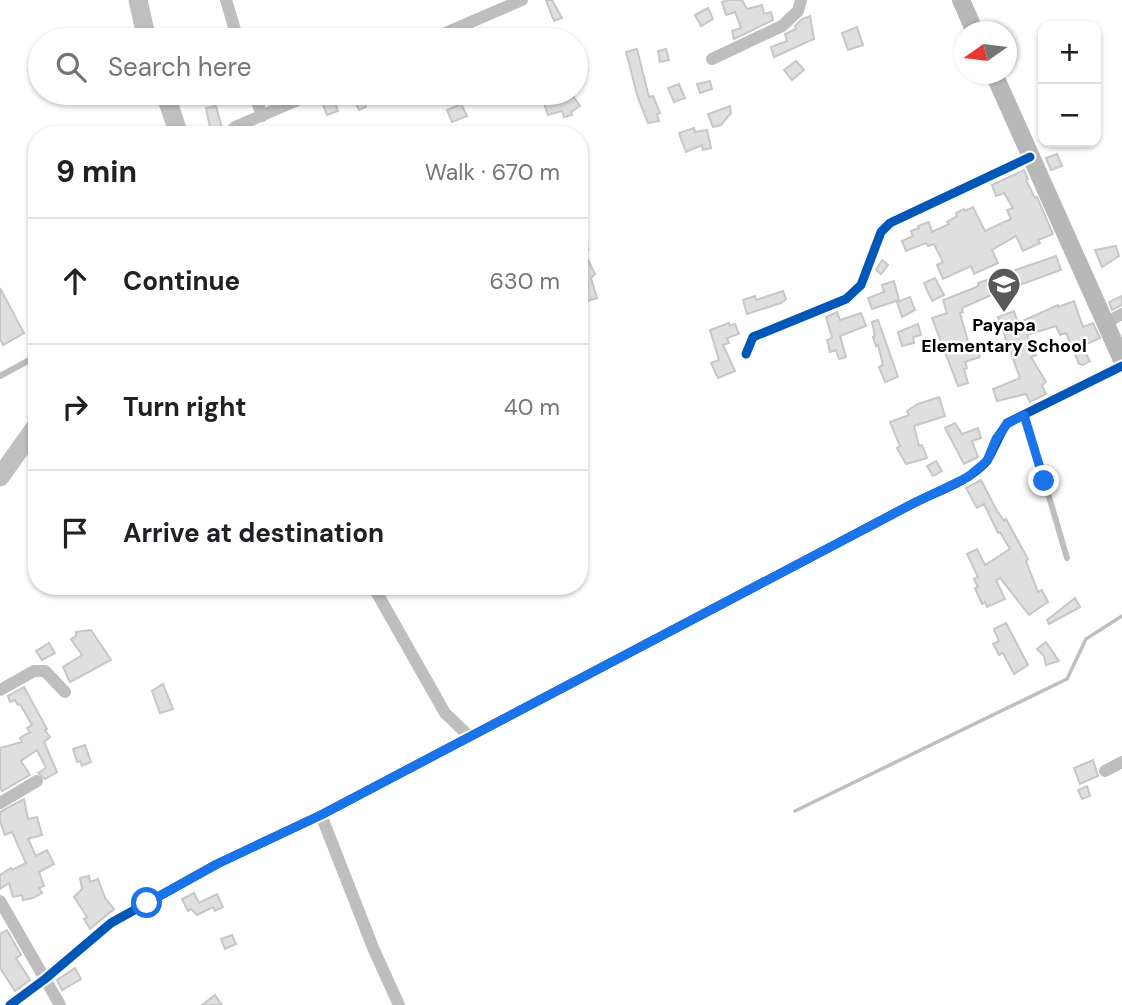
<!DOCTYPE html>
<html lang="en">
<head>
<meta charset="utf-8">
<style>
	:root { --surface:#fff; --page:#f6f6f6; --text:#202124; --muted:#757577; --line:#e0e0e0 }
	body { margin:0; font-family:"DM Sans",sans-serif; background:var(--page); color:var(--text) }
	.controls { position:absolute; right:21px; top:21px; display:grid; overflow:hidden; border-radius:14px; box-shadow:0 2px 5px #0004 }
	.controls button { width:63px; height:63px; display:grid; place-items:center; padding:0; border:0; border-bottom:2px solid var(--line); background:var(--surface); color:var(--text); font:35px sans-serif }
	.compass { position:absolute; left:954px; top:21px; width:63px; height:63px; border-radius:50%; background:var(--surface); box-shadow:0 2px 5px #0004; rotate:256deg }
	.stop { position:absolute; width:21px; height:21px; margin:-16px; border:5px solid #1a73e8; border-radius:50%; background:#fff }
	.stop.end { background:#1a73e8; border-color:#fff; box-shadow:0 2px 7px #0008 }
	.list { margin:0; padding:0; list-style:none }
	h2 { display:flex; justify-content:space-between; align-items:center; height:91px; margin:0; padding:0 28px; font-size:30px }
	h2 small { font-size:23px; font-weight:400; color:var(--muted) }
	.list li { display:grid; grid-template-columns:46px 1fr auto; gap:21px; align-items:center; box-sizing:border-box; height:126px; padding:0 28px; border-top:2px solid var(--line) }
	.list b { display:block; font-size:26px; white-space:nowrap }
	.list em { font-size:23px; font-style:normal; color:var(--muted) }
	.icon { flex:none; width:38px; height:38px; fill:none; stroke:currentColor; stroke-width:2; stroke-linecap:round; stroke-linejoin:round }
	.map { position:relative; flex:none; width:1122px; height:1005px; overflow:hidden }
	.search { position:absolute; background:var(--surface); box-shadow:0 2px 5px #0004; left:28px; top:28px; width:560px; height:77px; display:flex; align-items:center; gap:18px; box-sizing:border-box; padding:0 24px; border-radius:38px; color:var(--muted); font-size:26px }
	.panel { position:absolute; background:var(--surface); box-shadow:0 2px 5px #0004; left:28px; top:126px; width:560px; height:469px; border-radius:28px }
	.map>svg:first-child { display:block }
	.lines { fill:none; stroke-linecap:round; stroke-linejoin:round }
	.stream { stroke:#bfbfbf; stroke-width:3.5 }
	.river { stroke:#bfbfbf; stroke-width:19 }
	.building { fill:#dfdfdf; stroke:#c7c7c7; stroke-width:2 }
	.lane { stroke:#bebebe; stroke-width:6 }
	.street { stroke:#bebebe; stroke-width:12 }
	.secondary { stroke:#b8b8b8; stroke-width:18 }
	.cycleway-casing { stroke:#fff; stroke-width:13 }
	.cycleway { stroke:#0057b8; stroke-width:9 }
	.route { stroke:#1a73e8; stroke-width:9 }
	.labels { text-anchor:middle; stroke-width:5; stroke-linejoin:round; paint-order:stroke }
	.poi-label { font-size:18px; font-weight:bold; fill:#000; stroke:#fff }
</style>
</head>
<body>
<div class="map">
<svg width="1122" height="1005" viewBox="0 0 1122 1005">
	<rect width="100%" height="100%" fill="#fff"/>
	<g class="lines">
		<path class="stream" d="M795,811L1067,679L1086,639L1122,616"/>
		<g class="river">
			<path d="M138,0L147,40"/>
			<path d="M165,93L179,135"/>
			<path d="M0,477L37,425"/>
		</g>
	</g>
	<g class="building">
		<path d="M546,0H552L562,18L554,21Z"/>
		<path d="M728,0H742L747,9L762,5L764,14L771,12L773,20L734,39L732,31L741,28L735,12L726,15L722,2Z"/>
		<path d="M708,8L713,19L701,26L695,15Z"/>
		<path d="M810,16L814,39L774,57L771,47L787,41L785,34L796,29L795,26L802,19Z"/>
		<path d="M857,27L863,45L848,50L842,33Z"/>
		<path d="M637,49L649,97L653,96L660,113L657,114L659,121L648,123L638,98L626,52Z"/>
		<path d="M666,49L669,60L660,62L658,51Z"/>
		<path d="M796,61L804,70L792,80L784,70Z"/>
		<path d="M710,81L712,89L700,93L697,84Z"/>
		<path d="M679,84L685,98L674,102L668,88Z"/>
		<path d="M356,93H362L366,107L359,110L351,94Z"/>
		<path d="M428,93H453L434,103Z"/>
		<path d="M557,93H571L580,106L571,112L572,115L564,117L562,111L548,115L542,97Z"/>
		<path d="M333,97L338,111L327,115L322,102Z"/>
		<path d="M461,104L467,116L452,122L447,110Z"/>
		<path d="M216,106L222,128L211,132L206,108Z"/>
		<path d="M730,106L731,113L721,125L713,127L708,114Z"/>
		<path d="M694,128L695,132L707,130L711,148L703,150L702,145L686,152L679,133Z"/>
		<path d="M1057,154L1062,166L1051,170L1046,158Z"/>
		<path d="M1024,170L1028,179L1026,180L1035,198L1037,197L1053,234L1038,240L1040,243L1023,251L1016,236L992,250L998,263L974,274L971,266L943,279L937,265L943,262L934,244L928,246L926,243L906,251L902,241L913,236L911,231L919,228L918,226L929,222L932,232L949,224L947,222L957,216L956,213L964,209L965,211L973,207L985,231L1011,219L1007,210L1013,208L1004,193L996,196L992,185Z"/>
		<path d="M582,227L588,250L579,253V228Z"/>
		<path d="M1116,246L1119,256L1102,267L1095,250Z"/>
		<path d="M1056,256L1061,270L989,296L962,308L963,312L960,313L969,345L974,343L980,357L965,362L967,368L964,369L968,383L958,386L932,318L947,313L943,300L974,288L979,285L978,283Z"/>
		<path d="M588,260L595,274L591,278L597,298L581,303L579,265Z"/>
		<path d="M882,260L888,265L881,274L876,270Z"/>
		<path d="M935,278L944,295L932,301L924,283Z"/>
		<path d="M894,281L899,300L872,309L868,298L884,292L882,285Z"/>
		<path d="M0,288L24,333L3,345L0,339Z"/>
		<path d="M783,291L786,299L781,303L747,314L743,300L755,296L756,300Z"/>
		<path d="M1122,296V305L1112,310L1109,302Z"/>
		<path d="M910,297L915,310L902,317L897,302Z"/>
		<path d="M1074,301L1083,327L1093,323L1100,338L1082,346L1090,361L1083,365L1079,364L1066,333L1060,335L1056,326L1027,335L1036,355L1031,357L1046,382L1042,385L1046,394L1030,402L1026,394L997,401L993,389L1020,378L998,317L1014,311L1018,323L1058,305V307Z"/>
		<path d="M837,312L840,320L861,313L866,326L840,336L846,357L839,359L836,350L830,352L827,340L832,338L826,317Z"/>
		<path d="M878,320L898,377L885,382L879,367L883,365L878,345L876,346L873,337L875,336L872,322Z"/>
		<path d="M729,323L730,326L735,324L739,334L727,338L729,343L723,345L735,371L718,378L711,363L719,360L710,330Z"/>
		<path d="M918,324L921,335L913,337L914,343L902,346L898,332Z"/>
		<path d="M939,397L945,416L914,426L919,446L922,445L927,458L906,464L897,448L900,446L890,422L909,415L907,411L918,404Z"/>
		<path d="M955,423L962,434L978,428L981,438L972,441L978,457L964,464L945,428Z"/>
		<path d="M936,461L942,471L933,476L927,466Z"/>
		<path d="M981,480L996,509L1004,521L1006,519L1028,559L1026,561L1038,592L1042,590L1048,602L1029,615L1000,578L996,580L1005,599L987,607L985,602L982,604L975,588L978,587L974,579L978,577L967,554L977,549L985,565L1010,549L1000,532L998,533L984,504L977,508L966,488Z"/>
		<path d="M1075,598L1080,607L1049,624L1047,620Z"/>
		<path d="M1006,623L1028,665L1014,674L1003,653L999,655L993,644L999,641L994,629Z"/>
		<path d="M91,630L111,660L70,682L63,667L82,655L71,639L76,636V632Z"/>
		<path d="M1046,642L1059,661L1046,665L1044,656L1037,649Z"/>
		<path d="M49,643L55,653L42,660L36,651Z"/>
		<path d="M163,684L173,709L160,713L152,691Z"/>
		<path d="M24,687L47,729L45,730L50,737L44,742L57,772L45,779L38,773L46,768L37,750L21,761L30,775L2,791L0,787V748L22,742L20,738L30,732L27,728L32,725L20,704L18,705L15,700L10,702L8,696Z"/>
		<path d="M85,745L91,762L82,766L80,761L77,762L73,749Z"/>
		<path d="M1093,760L1098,776L1080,784L1074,768Z"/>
		<path d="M1087,786L1090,796L1082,799L1078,790Z"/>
		<path d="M24,799L28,819L37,817L42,835L28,839L36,856L47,850L54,864L39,872L44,886L39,888L42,893L33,898L23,900L22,895L13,897L9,883L0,889V875L11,868L12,870L26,863L12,832L5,835L0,821V812Z"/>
		<path d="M89,876L90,882L98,879L105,898L114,909L90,929L84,919L87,917L74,897L82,889L80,878Z"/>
		<path d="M194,893L199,903L217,894L223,907L215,911L213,907L197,915L191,909L188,911L182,899Z"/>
		<path d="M7,930L21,955L16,958L30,980L15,991L0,968V934Z"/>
		<path d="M232,935L236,944L225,949L221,939Z"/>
		<path d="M75,968L81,979L62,990L57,980Z"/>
		<path d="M215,995L222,1005H202Z"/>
	</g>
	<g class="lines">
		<g class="lane">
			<path d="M0,376L37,356"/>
			<path d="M1025,415L1067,558"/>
		</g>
		<g class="street">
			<path d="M226,0L238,40"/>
			<path d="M429,40L522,0"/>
			<path d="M712,59L782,26L798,11L801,0"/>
			<path d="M254,93L262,116"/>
			<path d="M228,135L235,127L314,93"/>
			<path d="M1104,324L1122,314"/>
			<path d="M746,354L753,337L846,299L861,285L881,232L890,223L1030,157"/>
			<path d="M373,586L445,713L470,737"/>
			<path d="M0,690L34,671H45L65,692"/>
			<path d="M1105,771L1122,762"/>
			<path d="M0,803L37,781"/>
			<path d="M321,815L374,950L399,1005"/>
			<path d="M0,901L60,1005"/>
			<path d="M10,1005L45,979L111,923L217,864L321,815L914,503C937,491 968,482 986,462C991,456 1000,433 1007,423L1122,366"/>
		</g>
		<g class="secondary">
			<path d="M961,0L975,32"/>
			<path d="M994,74L1122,360"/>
		</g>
		<defs>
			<g id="cycleway">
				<path d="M746,354L753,337L846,299L861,285L881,232L890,223L1030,157"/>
				<path d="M10,1005L45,979L111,923L217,864L321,815L914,503C937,491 968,482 986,462C991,456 1000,433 1007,423L1122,366"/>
			</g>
		</defs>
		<use href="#cycleway" class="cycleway-casing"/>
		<use href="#cycleway" class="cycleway"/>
	</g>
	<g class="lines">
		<path class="route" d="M147,903L217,864L321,815L914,503L968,477L987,461L996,439L1007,424L1024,415L1044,481"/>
	</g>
	<defs>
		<symbol id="school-pin" viewBox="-11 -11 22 30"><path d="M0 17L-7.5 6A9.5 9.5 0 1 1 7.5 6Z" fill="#595959" stroke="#fff"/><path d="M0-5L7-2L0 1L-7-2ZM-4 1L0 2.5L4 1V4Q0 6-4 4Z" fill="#fff"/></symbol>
	</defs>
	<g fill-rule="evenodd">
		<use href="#school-pin" x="985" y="265" width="38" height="52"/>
	</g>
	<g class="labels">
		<g class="poi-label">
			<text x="1004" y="331">Payapa<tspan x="1004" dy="21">Elementary School</tspan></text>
		</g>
	</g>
</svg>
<div class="controls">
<button>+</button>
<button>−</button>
</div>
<svg class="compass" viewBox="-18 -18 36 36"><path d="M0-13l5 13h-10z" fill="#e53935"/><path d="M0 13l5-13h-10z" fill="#757577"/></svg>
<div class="stop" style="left:147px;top:903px"></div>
<div class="stop end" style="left:1044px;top:481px"></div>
<div class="search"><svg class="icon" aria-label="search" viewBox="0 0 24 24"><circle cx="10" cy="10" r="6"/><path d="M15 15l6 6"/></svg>Search here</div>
<section class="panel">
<h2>9 min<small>Walk · 670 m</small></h2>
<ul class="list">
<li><svg class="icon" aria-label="ahead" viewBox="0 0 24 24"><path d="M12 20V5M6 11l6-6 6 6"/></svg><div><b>Continue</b></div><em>630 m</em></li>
<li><svg class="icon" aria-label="right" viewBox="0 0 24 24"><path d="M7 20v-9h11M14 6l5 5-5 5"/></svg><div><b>Turn right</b></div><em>40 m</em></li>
<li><svg class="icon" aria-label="arrive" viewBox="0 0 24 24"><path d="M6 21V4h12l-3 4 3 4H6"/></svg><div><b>Arrive at destination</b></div></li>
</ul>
</section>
</div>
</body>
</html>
